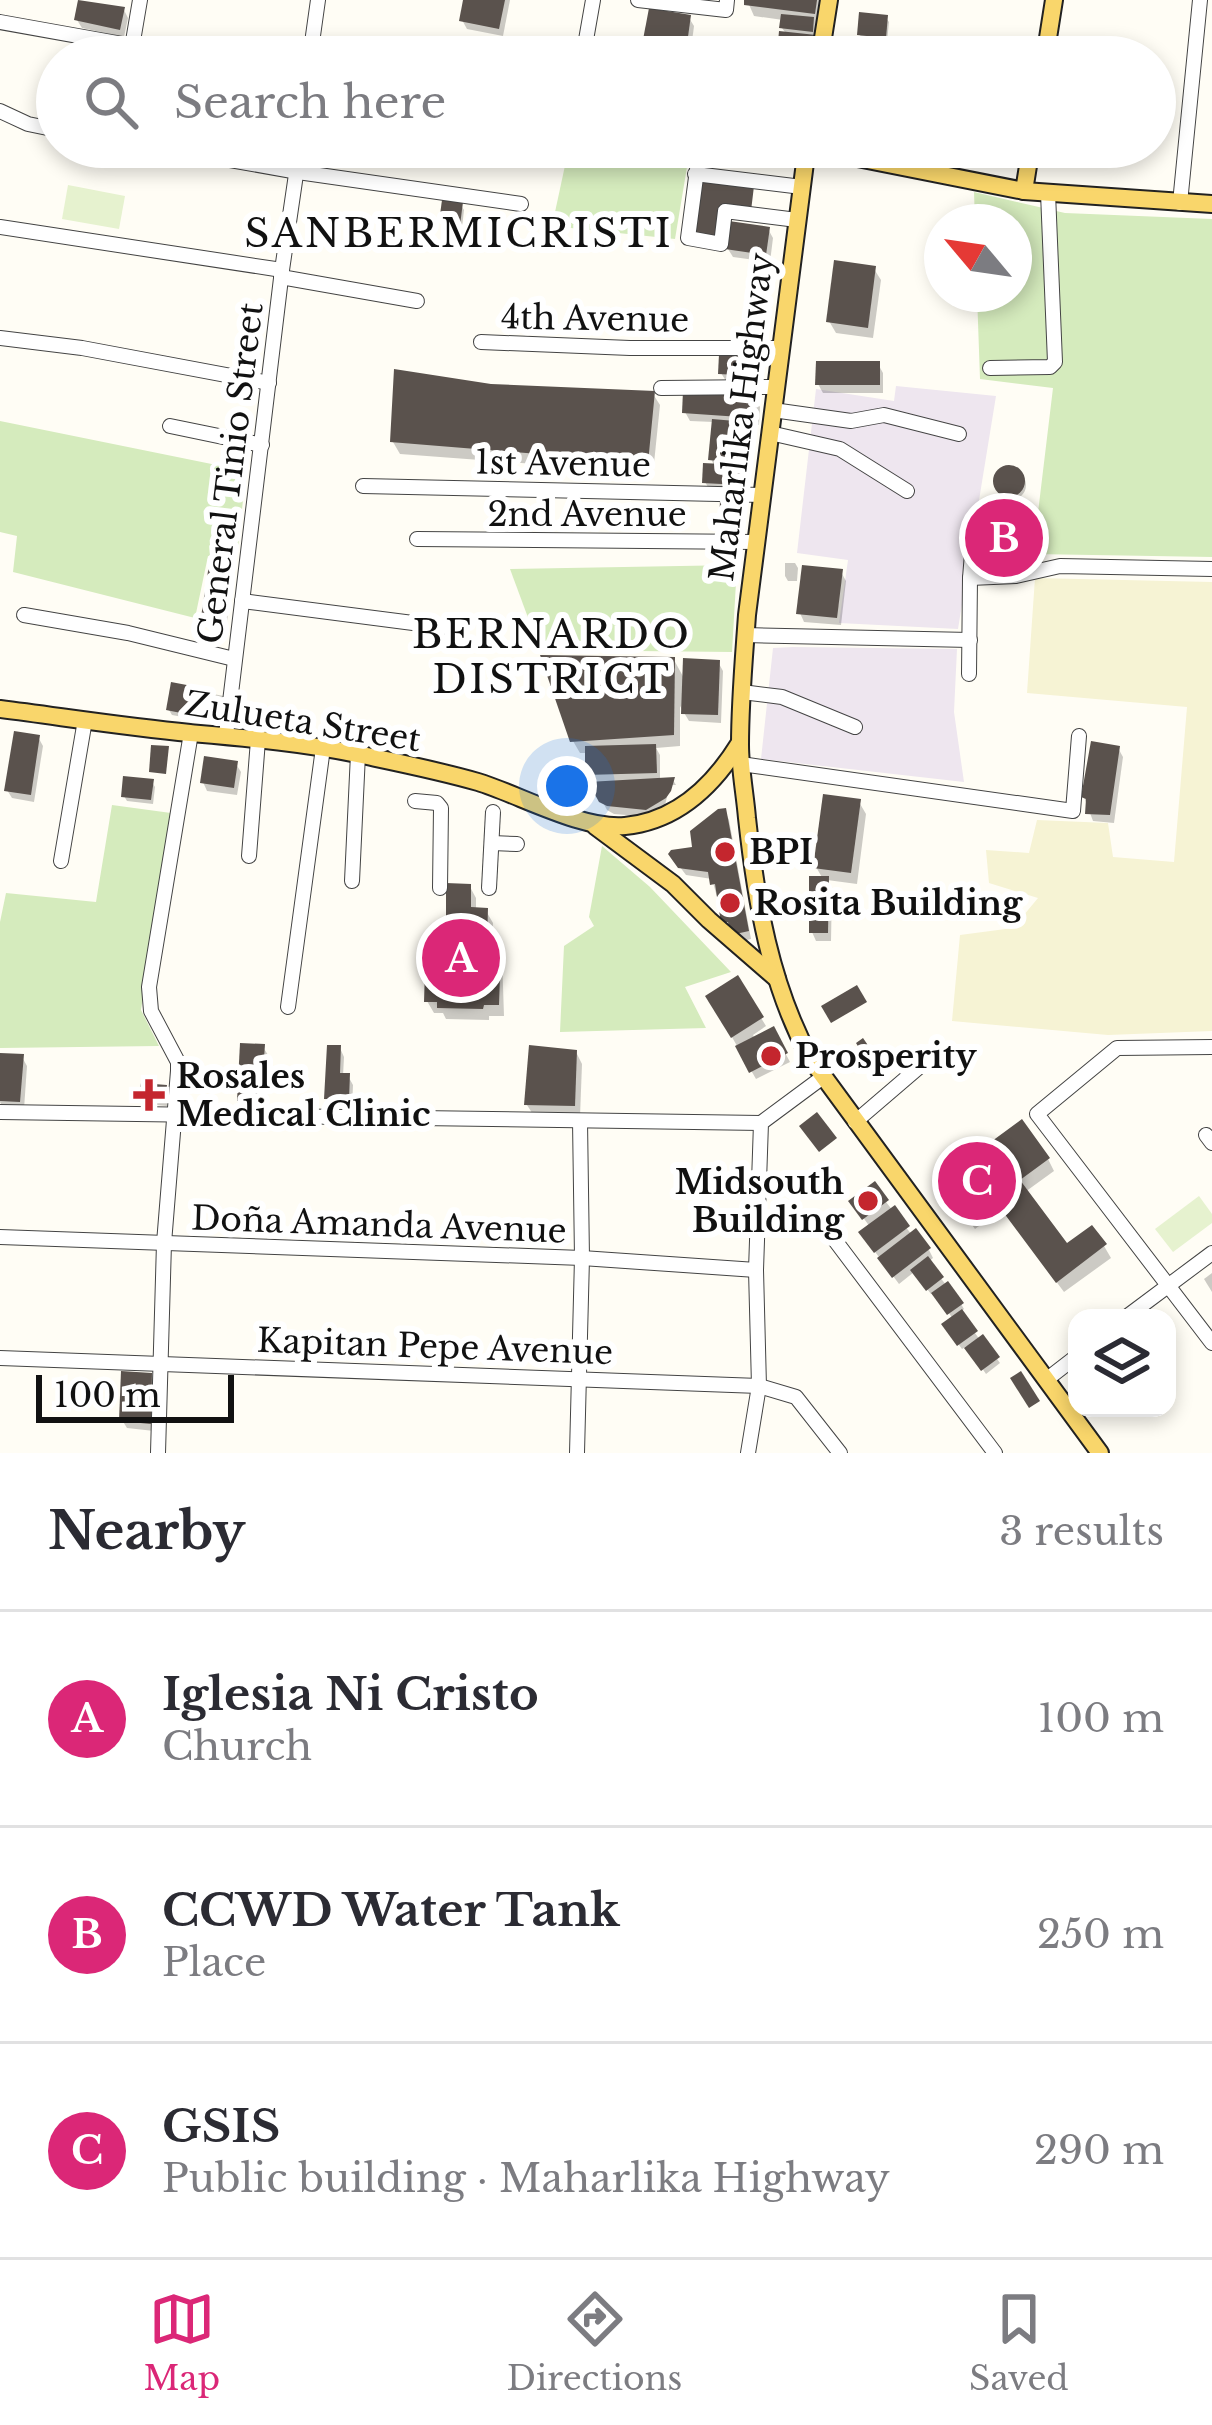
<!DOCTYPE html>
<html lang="en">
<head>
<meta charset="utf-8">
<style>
	:root { --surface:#fff; --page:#f7f7f7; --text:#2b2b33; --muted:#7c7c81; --line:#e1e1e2; --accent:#db2777 }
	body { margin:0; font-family:"Libre Baskerville",serif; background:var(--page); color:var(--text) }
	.controls { position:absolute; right:36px; bottom:36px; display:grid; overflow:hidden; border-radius:24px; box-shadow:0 6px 18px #0003 }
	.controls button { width:108px; height:108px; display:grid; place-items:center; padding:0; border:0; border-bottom:3px solid var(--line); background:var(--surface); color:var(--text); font:60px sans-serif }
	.compass { position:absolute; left:924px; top:204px; width:108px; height:108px; border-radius:50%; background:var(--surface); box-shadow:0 6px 18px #0003; rotate:299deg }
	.scale { position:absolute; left:36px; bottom:30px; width:198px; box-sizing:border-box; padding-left:12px; border:6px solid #111; border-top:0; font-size:33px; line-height:42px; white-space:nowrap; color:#111; -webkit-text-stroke:9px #fff; paint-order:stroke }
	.you { position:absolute; left:567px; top:786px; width:42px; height:42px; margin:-30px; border:9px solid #fff; border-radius:50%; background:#1a73e8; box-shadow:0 0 0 18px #1a73e833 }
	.badge { display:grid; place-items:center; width:78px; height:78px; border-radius:50%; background:var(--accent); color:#fff; font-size:39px; font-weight:700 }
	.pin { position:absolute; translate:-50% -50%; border:6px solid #fff; box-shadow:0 3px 12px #0006 }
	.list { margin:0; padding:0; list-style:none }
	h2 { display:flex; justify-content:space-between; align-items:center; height:156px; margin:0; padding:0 48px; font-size:51px }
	h2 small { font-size:39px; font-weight:400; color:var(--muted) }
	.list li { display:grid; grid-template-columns:78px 1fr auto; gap:36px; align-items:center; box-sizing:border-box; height:216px; padding:0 48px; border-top:3px solid var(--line) }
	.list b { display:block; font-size:45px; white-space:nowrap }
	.list p { margin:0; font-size:39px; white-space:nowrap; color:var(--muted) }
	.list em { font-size:39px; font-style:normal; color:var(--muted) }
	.icon { flex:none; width:66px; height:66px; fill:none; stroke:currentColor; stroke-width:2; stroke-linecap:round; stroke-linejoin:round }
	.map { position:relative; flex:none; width:1212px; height:1453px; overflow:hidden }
	.search { position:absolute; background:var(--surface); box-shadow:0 6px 18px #0003; left:36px; right:36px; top:36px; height:132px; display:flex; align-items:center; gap:30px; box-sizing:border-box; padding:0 42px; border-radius:66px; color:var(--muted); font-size:45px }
	.sheet { height:804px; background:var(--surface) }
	nav { display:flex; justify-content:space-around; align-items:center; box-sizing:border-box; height:168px; border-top:3px solid var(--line); background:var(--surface); font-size:33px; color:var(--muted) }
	nav a { display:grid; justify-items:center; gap:6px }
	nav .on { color:var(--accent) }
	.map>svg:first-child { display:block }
	.industrial { fill:#eee6ef }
	.farmland { fill:#f6f3d4 }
	.green { fill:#d5ebbd }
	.pitch { fill:#e6f2cf }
	.shadow { fill:#0003 }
	.building { fill:#5a524d }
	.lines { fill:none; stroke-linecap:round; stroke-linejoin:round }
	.minor-casing { stroke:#444; stroke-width:16 }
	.major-casing { stroke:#222; stroke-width:20 }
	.minor { stroke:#fff; stroke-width:14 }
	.major { stroke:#f9d66b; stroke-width:16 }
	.poi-dot { fill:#c4262e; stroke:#fff; stroke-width:4.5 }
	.labels { text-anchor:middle; stroke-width:12; stroke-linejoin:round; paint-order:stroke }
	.street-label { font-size:33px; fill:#111; stroke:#fff }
	.poi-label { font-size:33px; font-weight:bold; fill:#111; stroke:#fff; text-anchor:start }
	.quarter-label { font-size:39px; letter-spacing:3px; fill:#111; stroke:#fff }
</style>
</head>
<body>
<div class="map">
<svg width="1212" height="1453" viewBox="0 0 1212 1453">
	<rect width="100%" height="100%" fill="#fffdf5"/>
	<g class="industrial">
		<path d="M896,386L996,396L958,629L839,623L848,560L797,553L816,389L894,401Z"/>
		<path d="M793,647L957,649L954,712L964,782L761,759L773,648Z"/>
	</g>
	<path class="farmland" d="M1035,578L1212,582V1031L1108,1035L952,1021L960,935L1013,928L1038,898L989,883L986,850L1029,853L1037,820L1108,823L1113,857L1174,862L1187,707L1027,693Z"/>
	<g class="green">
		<path d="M569,147H583L687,167L675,239L552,226Z"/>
		<path d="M974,192L1065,213L1212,219V557L1033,554L1053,388L980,379L977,294H1014V222H975Z"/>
		<path d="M0,421L246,471L237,558L208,556L195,618L13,572L17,536L0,532Z"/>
		<path d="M737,565L732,652L540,650L510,569Z"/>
		<path d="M112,805L171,813L141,1010L159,1046L0,1048V922L6,893L96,902Z"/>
		<path d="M602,846L650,887L731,972L685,987L706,1028L560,1032L564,946L594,926L589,917Z"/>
	</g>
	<g class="pitch">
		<path d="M68,185L125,196L119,229L62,219Z"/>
		<path d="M1199,1196L1212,1214V1223L1173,1252L1155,1229Z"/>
	</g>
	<g class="shadow">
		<path d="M466,0H510L503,36L467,29L462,20Z"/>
		<path d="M747,0H823L820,25L816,24L814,38L818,57H783L780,52L787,35L782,28L783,20L754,16Z"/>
		<path d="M124,10L128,18L124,37L82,28L77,20Z"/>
		<path d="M689,18L694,26L690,57L650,53L645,45Z"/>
		<path d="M886,18L889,22L887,42L884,41L888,49L887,57H854L864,42L860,35Z"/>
		<path d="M461,205L464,210L462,228L445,226L442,221Z"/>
		<path d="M768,229L773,238L770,262L733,257L728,249Z"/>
		<path d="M874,269L881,280L873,338L836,333L829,321Z"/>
		<path d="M759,359L764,368L763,383L726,381L721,373Z"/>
		<path d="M878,364L883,373V393H823L818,384Z"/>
		<path d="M490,387L653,394L660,405L653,473L400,454L393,442Z"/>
		<path d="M755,399L760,407L759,425L744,424L750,434L743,489L708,487L705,482L715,467L711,459L714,422L690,421L685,412Z"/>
		<circle cx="1011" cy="485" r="15"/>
		<path d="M738,506L741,510L740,526L724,525L722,520Z"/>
		<path d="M1002,524L1011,525L1023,541L1024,550L1020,558L1012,562L1004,561L991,545L990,535L994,528Z"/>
		<path d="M785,563H795L798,568L797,581H788L785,576Z"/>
		<path d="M229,564L234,572L226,628L209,625L204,617Z"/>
		<path d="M841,572L846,581L841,625L804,622L800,613Z"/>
		<path d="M674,660L685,680L718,662L723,671L721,723L689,721L680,706V746L656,748L660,755V781L673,780L676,785H670L665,805L668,806L651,817L614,814L607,810L588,774V753H580L573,741Z"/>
		<path d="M190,688L193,693L188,718L172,715L169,710Z"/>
		<path d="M213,694L224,696V719L213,717L210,712Z"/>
		<path d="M38,737L43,746L34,802L12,798L7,790Z"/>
		<path d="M1118,748L1123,757L1114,823L1093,821L1084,797Z"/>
		<path d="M236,764L241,772L237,795L207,791L203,782Z"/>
		<path d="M152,782L155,787L153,804L127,801L124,796Z"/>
		<path d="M859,802L866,814L857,884L827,880L832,888L831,941H816L812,932L823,879L816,867Z"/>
		<path d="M725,811L729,820L751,939L739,942L724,922L712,879L686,875L677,863L695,850Z"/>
		<path d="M470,887L476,898V911H486L493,923L492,944L502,956L504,1016H489V1020L446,1019L443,1013H434L427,1001L442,941L449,922Z"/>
		<path d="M737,979L766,1026L753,1035L755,1039L773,1030L790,1062L756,1079L709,997Z"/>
		<path d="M263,1047L268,1055L264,1110L245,1109L240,1100Z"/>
		<path d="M340,1048L344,1057L343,1076H348L353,1085L352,1108L332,1107L327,1099Z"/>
		<path d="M576,1052L582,1064L580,1117L534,1116L527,1105Z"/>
		<path d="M22,1057L27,1066L24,1109L3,1108L0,1102V1076Z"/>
		<path d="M165,1088L168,1093L167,1106L145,1104L143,1099Z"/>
		<path d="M1048,1159L1054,1171L1025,1192L1067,1248L1104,1246L1111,1258L1064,1292L1002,1209L975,1229L949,1193Z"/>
		<path d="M852,1202H886L912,1235L929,1250L933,1258L928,1262L961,1304L964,1309L960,1312L980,1340L982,1338L1000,1363L986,1374L967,1346L962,1349L948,1330L953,1319L934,1291L931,1294L914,1272L899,1284L867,1241L870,1227Z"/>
		<path d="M1212,1273V1292L1204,1279Z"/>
		<path d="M150,1376L155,1384L154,1431L127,1428L122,1420Z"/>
	</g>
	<g class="building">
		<path d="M78,0L125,7L120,30L74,20Z"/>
		<path d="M463,0H505L499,29L459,21Z"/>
		<path d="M744,0H817L815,14L744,5Z"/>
		<path d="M649,8L691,15L686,51L642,45Z"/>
		<path d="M859,12L888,15L886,38L857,35Z"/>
		<path d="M781,14L814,17L813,32L779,28Z"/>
		<path d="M779,31L816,35L814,57L777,53Z"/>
		<path d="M854,38L887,41L885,57H851Z"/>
		<path d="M698,179L754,186L751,211L721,206L717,238L690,235Z"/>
		<path d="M442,200L463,202L460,225L439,222Z"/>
		<path d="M729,221L770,227L766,255L725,249Z"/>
		<path d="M834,260L876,266L868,328L826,322Z"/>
		<path d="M719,354L761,356L760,376L718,374Z"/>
		<path d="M816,361H880V385H815Z"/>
		<path d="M394,369L491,384L655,391L648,463L390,442Z"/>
		<path d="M683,391L757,396L755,418L682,413Z"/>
		<path d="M712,419L747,422L743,463L708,460Z"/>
		<path d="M703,463L742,465L741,485L702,483Z"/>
		<circle cx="1009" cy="481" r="16"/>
		<path d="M720,501L740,503L739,522L719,521Z"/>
		<circle cx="1004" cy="538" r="17"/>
		<path d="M210,558L231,561L222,621L201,617Z"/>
		<path d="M802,565L843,569L837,618L796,614Z"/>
		<path d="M540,655L675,657L674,735L570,742Z"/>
		<path d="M683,658L720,660L718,715L681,714Z"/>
		<path d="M171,682L192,686L186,714L166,710Z"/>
		<path d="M14,731L40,735L31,795L4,791Z"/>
		<path d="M1091,741L1120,746L1110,815L1085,814L1086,799L1081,797Z"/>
		<path d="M656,744L657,773L585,775V746Z"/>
		<path d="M151,745L169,746L166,774L149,772Z"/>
		<path d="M204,756L238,761L234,788L200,783Z"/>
		<path d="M123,776L154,779L151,800L121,797Z"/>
		<path d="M675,777L671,791L666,798L646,810L607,806L599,802L588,782Z"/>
		<path d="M823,794L861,799L851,873L813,868Z"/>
		<path d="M726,808L749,931L731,935L728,922L721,923L715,884L710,885L708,872L678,868L668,854L671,850L692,847L690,831L718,809Z"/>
		<path d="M809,876H829L828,933H809Z"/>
		<path d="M446,883L471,884V907L488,908L487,941L496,942V975H500L499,1005H484L483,1009L437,1008V1002H424L426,938H439L440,918L446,919Z"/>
		<path d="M738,975L764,1017L731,1038L705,996Z"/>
		<path d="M857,985L867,1002L831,1023L821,1006Z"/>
		<path d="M774,1026L788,1053L749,1073L735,1046Z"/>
		<path d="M863,1038L878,1060L863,1070L851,1053L859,1048L856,1043Z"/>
		<path d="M240,1043L265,1044L261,1102L237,1101Z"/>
		<path d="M327,1045H341L340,1073H350L349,1100L324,1099Z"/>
		<path d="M529,1045L577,1050L575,1106L524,1105Z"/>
		<path d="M0,1053L24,1054L20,1102L0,1101Z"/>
		<path d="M141,1083L167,1085L165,1102L139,1099Z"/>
		<path d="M817,1112L837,1138L819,1152L799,1126Z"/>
		<path d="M1022,1119L1050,1158L1020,1180L1067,1243L1092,1225L1107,1244L1056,1283L995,1201L1012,1185L967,1219L939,1180Z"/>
		<path d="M875,1181L889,1200L862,1220L848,1201Z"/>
		<path d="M895,1205L910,1226L874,1253L858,1232Z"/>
		<path d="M916,1228L931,1248L892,1278L877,1258Z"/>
		<path d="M928,1256L944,1277L926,1291L910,1270Z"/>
		<path d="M948,1281L964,1303L947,1315L931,1293Z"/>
		<path d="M962,1309L978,1331L957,1346L941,1324Z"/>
		<path d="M983,1334L1000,1357L981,1371L964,1348Z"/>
		<path d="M121,1371L152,1373L151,1424L119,1421Z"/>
		<path d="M1021,1371L1040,1401L1029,1408L1010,1378Z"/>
	</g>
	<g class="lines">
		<defs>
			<g id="minor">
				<path d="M638,0L726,10L727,0"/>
				<path d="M0,22L195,57"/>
				<path d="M132,47L140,0"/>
				<path d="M310,57L318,0"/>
				<path d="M583,57L593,0"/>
				<path d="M0,111L28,124L57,130"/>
				<path d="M156,147L298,172L521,204"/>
				<path d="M700,147L688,238L721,244L725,211L797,220"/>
				<path d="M695,174L802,187"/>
				<path d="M1180,203L1200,0"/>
				<path d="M0,227L282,270"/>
				<path d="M281,277L417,301"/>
				<path d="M0,338L82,348L269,383"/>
				<path d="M481,342L630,348H779"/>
				<path d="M990,368L1050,367L1055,362L1048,193"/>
				<path d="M661,388L776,387"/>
				<path d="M773,410L851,421L884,415L959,434"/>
				<path d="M170,426L262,445"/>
				<path d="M770,433L840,449L907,491"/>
				<path d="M363,486L762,495"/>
				<path d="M417,539L756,542"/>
				<path d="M970,578L1016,576L1060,566L1212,569"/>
				<path d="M242,601L444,627"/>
				<path d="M24,615L128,633L234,659"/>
				<path d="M745,635L970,640"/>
				<path d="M969,674L970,578L975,517"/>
				<path d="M742,692L782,697L855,727"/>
				<path d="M226,735L282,270L300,147"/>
				<path d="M741,764L1073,811L1079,736"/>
				<path d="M415,801L437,803L441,808L440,888"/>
				<path d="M492,843L517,844"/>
				<path d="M249,856L258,740"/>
				<path d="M61,861L85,720"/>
				<path d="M352,881L358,754"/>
				<path d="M489,888L493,812"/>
				<path d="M288,1007L323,748"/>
				<path d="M1212,1047L1117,1048L1037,1114L1212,1343"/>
				<path d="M0,1112L761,1123"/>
				<path d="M855,1122L925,1062"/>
				<path d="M1206,1135L1212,1143"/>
				<path d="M760,1219L801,1220L828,1231L995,1453"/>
				<path d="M0,1237L582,1258L756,1270"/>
				<path d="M1125,1318L1212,1253"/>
				<path d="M0,1358L759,1386L796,1397L840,1453"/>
				<path d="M1046,1380L1077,1356"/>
				<path d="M158,1453L164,1243L178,1071V1062L151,1011L149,987L191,733"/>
				<path d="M577,1453L582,1258L580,1121"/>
				<path d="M748,1453L759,1386L756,1270L761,1123L823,1077"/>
			</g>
			<g id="major">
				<path d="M820,57L829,0"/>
				<path d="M1045,57L1054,0"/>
				<path d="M807,147L747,615C744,658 740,701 740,745C740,769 745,794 747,818C756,901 770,984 810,1058L1100,1453"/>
				<path d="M807,148L1024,191L1212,204"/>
				<path d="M1024,191L1031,147"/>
				<path d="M0,709C63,717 127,727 190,733C247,738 306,743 362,755C400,763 440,771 478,782C520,795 582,830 625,826C677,821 713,786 739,744"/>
				<path d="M595,826L673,884L709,920L777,979"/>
			</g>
		</defs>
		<use href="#minor" class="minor-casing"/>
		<use href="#major" class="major-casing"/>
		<use href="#minor" class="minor"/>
		<use href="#major" class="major"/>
	</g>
	<g class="poi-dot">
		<circle cx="725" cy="852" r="12"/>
		<circle cx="730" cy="903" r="12"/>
		<circle cx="771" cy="1056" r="12"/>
		<path d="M143 1077h12v12h12v12h-12v12h-12v-12h-12v-12h12z"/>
		<circle cx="868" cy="1201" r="12"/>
	</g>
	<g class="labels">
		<g class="street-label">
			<text transform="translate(595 318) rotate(1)" y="12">4th Avenue</text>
			<text transform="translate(741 417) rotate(-83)" y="12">Maharlika Highway</text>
			<text transform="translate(563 463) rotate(1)" y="12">1st Avenue</text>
			<text transform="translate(230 473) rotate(-83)" y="12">General Tinio Street</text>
			<text x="587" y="526">2nd Avenue</text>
			<text transform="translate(303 721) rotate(9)" y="12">Zulueta Street</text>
			<text transform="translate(379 1224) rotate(2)" y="12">Doña Amanda Avenue</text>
			<text transform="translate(435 1346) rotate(2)" y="12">Kapitan Pepe Avenue</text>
		</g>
		<g class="poi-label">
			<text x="749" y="864">BPI</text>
			<text x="754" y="915">Rosita Building</text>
			<text x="795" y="1068">Prosperity</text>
			<text x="176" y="1088">Rosales<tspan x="176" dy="38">Medical Clinic</tspan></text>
			<text x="844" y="1194" text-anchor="end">Midsouth<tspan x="844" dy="38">Building</tspan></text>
		</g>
		<g class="quarter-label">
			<text x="459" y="247">SANBERMICRISTI</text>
			<text x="552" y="648">BERNARDO<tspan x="552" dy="45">DISTRICT</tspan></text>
		</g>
	</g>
</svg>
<div class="controls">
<button><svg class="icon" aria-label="layers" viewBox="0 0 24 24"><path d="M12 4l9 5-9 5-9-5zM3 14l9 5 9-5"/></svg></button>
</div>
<svg class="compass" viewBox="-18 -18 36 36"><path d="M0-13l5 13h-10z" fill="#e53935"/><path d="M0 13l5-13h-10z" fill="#7c7c81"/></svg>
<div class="scale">100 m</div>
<div class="you"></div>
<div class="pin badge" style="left:461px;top:958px">A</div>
<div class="pin badge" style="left:1004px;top:538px">B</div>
<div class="pin badge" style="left:977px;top:1181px">C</div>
<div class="search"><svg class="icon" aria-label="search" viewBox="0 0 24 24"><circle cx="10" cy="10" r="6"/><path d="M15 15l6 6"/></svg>Search here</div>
</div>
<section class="sheet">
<h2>Nearby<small>3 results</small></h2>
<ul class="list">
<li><span class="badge">A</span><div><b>Iglesia Ni Cristo</b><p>Church</p></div><em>100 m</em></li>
<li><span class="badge">B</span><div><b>CCWD Water Tank</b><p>Place</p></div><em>250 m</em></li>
<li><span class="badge">C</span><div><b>GSIS</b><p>Public building · Maharlika Highway</p></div><em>290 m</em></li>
</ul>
</section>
<nav>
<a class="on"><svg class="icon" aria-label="map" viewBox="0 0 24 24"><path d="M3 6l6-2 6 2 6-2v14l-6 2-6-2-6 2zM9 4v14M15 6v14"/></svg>Map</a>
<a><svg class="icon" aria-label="directions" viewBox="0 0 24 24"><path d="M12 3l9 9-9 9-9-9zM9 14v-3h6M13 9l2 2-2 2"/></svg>Directions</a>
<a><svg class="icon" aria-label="saved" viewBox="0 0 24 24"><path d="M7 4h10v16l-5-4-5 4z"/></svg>Saved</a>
</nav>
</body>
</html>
